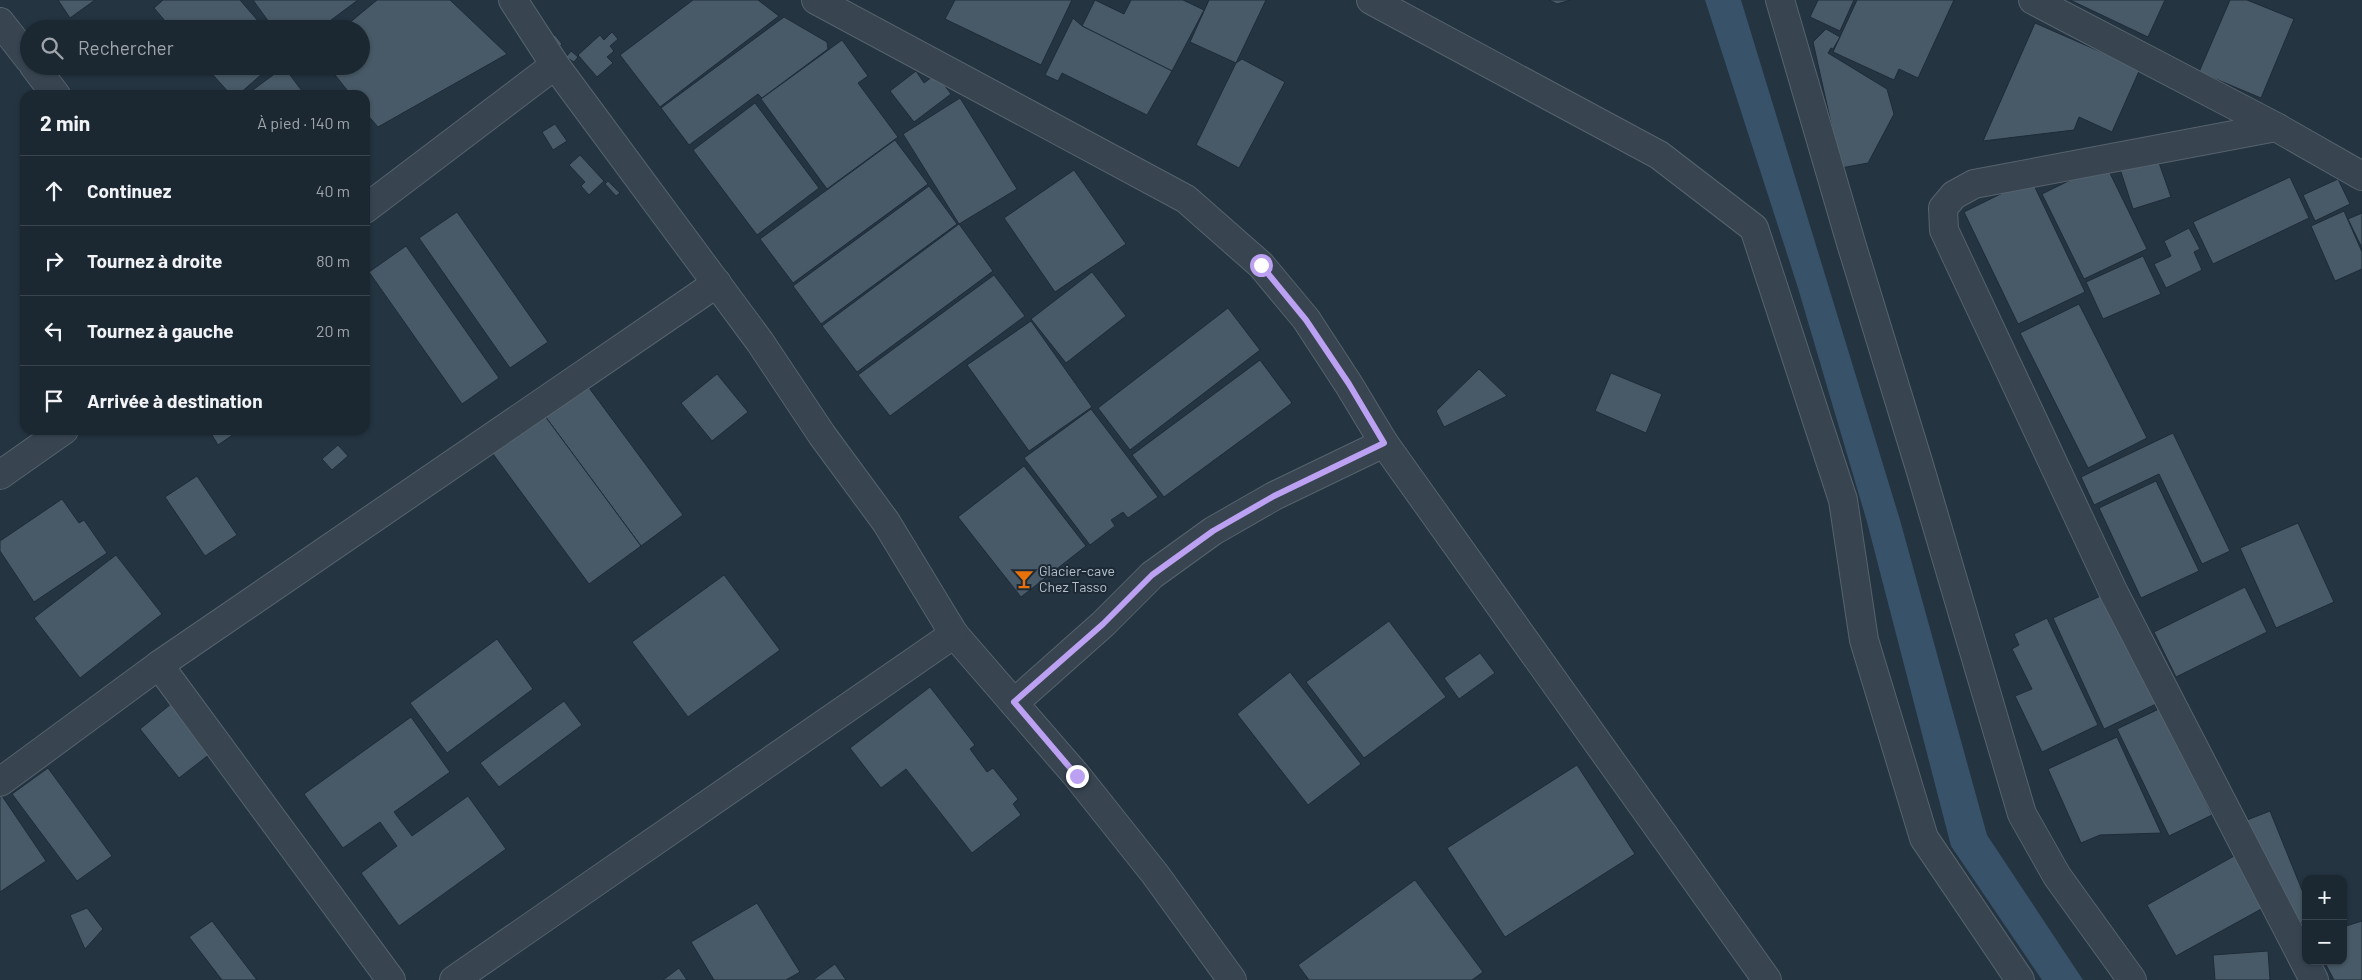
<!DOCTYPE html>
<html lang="fr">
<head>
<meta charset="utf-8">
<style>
	:root { --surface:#1b2731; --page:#242f39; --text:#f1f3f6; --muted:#a0a5ab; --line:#39444d }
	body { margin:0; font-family:Barlow,sans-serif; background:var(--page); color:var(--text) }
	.controls { position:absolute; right:15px; bottom:15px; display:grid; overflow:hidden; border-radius:10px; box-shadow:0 1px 4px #0004 }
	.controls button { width:45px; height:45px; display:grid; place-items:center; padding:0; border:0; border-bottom:1px solid var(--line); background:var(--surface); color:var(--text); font:25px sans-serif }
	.stop { position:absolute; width:15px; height:15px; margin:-11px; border:4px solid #bca0f2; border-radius:50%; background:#fff }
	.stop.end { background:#bca0f2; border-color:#fff; box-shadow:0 1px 5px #0008 }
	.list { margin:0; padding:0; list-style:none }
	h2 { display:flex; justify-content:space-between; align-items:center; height:65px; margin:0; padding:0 20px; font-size:21px }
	h2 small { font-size:16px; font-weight:400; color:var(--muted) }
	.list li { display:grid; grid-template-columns:32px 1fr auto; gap:15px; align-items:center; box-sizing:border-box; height:70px; padding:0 20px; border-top:1px solid var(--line) }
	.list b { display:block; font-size:19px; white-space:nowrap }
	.list em { font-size:16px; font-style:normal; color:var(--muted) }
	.icon { flex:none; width:28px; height:28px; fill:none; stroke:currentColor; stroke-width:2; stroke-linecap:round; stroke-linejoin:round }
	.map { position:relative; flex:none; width:2362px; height:980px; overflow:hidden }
	.search { position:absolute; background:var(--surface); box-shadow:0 1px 4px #0004; left:20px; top:20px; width:350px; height:55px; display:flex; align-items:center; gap:12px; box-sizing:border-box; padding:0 18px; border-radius:28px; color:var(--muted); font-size:19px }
	.panel { position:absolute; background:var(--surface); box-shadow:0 1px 4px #0004; left:20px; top:90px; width:350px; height:345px; border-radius:15px }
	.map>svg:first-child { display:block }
	.water { fill:#375269 }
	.building { fill:#485a67; stroke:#1f2c38 }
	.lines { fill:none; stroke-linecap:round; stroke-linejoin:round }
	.street-casing { stroke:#56636e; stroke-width:30 }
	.street { stroke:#384551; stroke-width:28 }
	.route { stroke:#bca0f2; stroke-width:6 }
	.labels { text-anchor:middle; stroke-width:4; stroke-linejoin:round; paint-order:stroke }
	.poi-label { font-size:14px; fill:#b5c0cb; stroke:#1d2a36; text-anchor:start }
</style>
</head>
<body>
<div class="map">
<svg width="2362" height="980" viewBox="0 0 2362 980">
	<rect width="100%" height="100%" fill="#243441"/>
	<path class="water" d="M1705,0H1741L1900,520L1987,835L2083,980H2042L1951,846L1867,522L1798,288Z"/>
	<g class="building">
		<path d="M58,0H95L70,18Z"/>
		<path d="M163,0H240L265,29H172L154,8Z"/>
		<path d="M253,0H358L319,29H274Z"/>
		<path d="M377,0H450L507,54L378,127L365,112V95H351L328,66H361V29H342Z"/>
		<path d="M693,0H758L779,16L660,107L620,55Z"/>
		<path d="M955,0H1072L1041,65L945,19Z"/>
		<path d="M1095,0L1124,14L1131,0H1183L1204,10L1172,71L1082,26Z"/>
		<path d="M1209,0H1266L1236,63L1190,42Z"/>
		<path d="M1549,0H1571L1557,4Z"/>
		<path d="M1818,0H1854L1840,31L1810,17Z"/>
		<path d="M1857,0H1954L1918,78L1899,69L1894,80L1833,52Z"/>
		<path d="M2070,0H2165L2148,37Z"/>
		<path d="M2230,0H2247L2294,19L2261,98L2199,72Z"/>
		<path d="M784,17L827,42L828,49L762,98L758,94L689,145L661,108Z"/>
		<path d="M1073,18L1082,26L1172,71L1147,115L1062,73L1058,81L1045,75Z"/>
		<path d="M2035,23L2140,69L2112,132L2079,117L2074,130L1983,141Z"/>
		<path d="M1826,29L1840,37L1833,49L1831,48L1828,53L1887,89L1894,114L1868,163L1841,168L1813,42Z"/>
		<path d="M612,32L618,39L610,46L614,51L607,57L613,63L597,77L578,55L600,35L604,40Z"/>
		<path d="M555,35L562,44L557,49L550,39Z"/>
		<path d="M842,40L868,76L858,83L898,137L827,189L761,99Z"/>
		<path d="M571,51L578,57L574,62L566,57Z"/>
		<path d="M1242,59L1285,82L1239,168L1196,145L1236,63Z"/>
		<path d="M205,66H271L238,95H231Z"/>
		<path d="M284,67L305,95H246Z"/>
		<path d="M916,71L924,83L936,74L951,94L914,122L890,91Z"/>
		<path d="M960,98L1017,189L959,224L903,134Z"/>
		<path d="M755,103L819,188L757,235L693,150Z"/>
		<path d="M555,124L567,141L553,150L542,132Z"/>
		<path d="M895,140L928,184L793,283L760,239Z"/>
		<path d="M580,155L604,181L589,195L581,186L585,182L569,165Z"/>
		<path d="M2157,157L2171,197L2133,209L2120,169Z"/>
		<path d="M2105,163L2147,249L2084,279L2042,194Z"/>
		<path d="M1074,170L1126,244L1055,292L1004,218Z"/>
		<path d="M2290,177L2309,218L2213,264L2193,222Z"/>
		<path d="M2031,179L2085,292L2018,324L1964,212Z"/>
		<path d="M2338,179L2350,204L2315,221L2303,195Z"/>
		<path d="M608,181L620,193L616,196L605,184Z"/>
		<path d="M929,186L957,224L821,324L793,286Z"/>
		<path d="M2344,211L2362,252V269L2335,281L2311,226Z"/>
		<path d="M457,212L548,342L510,368L419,238Z"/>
		<path d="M2362,213V248L2348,219Z"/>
		<path d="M959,224L993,271L857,372L822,326Z"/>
		<path d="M2189,228L2200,249L2194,252L2202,270L2166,288L2154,264L2171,256L2164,241Z"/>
		<path d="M406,246L499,378L462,404L369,272Z"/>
		<path d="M2143,256L2161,294L2103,319L2086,282Z"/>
		<path d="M1092,272L1126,316L1066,363L1031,319Z"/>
		<path d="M994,275L1025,316L890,416L858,375Z"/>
		<path d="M2079,304L2147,438L2088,468L2020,333Z"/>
		<path d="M1228,308L1260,350L1130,450L1098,408Z"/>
		<path d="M1031,321L1092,407L1029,451L967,365Z"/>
		<path d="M1260,360L1292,403L1164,497L1132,455Z"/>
		<path d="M1479,369L1507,396L1444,427L1436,411Z"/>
		<path d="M1611,373L1662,394L1646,433L1595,411Z"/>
		<path d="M717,374L748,412L712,441L681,403Z"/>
		<path d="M584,381L683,515L641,546L542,412Z"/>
		<path d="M1091,409L1158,497L1128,518L1123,512L1111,520L1115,526L1090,545L1024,458Z"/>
		<path d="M542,412L641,546L589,584L490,450Z"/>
		<path d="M209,430H240L218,445Z"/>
		<path d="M2173,433L2230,551L2202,564L2159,474L2094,505L2081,477Z"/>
		<path d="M338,445L348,456L332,470L322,459Z"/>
		<path d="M1024,466L1086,546L1021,597L958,517Z"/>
		<path d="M197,476L237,535L205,556L165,497Z"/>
		<path d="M2156,481L2199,571L2141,598L2099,508Z"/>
		<path d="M62,499L79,523L84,520L107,553L34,602L0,551V541Z"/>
		<path d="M2298,523L2334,602L2276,628L2240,548Z"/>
		<path d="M116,555L162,614L80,678L34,618Z"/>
		<path d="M724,575L780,650L688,717L632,642Z"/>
		<path d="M2245,587L2267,632L2176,677L2154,632Z"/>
		<path d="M2105,594L2156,704L2104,729L2053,618Z"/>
		<path d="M2047,618L2098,725L2042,752L2015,696L2032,689L2012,649L2019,645L2014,634Z"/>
		<path d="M1389,621L1446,697L1364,758L1306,682Z"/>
		<path d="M497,639L533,689L447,753L410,703Z"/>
		<path d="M1480,653L1495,673L1459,699L1444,678Z"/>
		<path d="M1290,672L1361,764L1308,805L1237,714Z"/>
		<path d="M930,687L975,745L970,749L987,772L993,768L1018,799L1013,804L1021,815L972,853L906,769L881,788L850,748Z"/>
		<path d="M564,701L582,725L499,787L480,763Z"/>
		<path d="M171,704L210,754L179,778L140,729Z"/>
		<path d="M2161,708L2212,815L2169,836L2117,729Z"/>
		<path d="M411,717L450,772L394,812L412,836L468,796L506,849L399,926L361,873L397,846L380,822L343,848L304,794Z"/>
		<path d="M2117,737L2161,833L2100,835L2081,843L2048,769Z"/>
		<path d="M1577,765L1635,854L1505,937L1447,848Z"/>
		<path d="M48,768L112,856L77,881L12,794Z"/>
		<path d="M0,793L46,861L0,892Z"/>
		<path d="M2270,811L2306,900V921L2291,927L2247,820Z"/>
		<path d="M2234,856L2263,908L2176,956L2147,905Z"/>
		<path d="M1415,880L1483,972L1472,980H1309L1298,965Z"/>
		<path d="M757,903L800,972L786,980H714L691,942Z"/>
		<path d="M87,908L103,929L85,949L70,915Z"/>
		<path d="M212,921L257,980H222L189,937Z"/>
		<path d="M2362,921V980H2334L2324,961H2343V927Z"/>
		<path d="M2268,951L2270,980H2215L2213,955Z"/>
		<path d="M835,964L846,980H813Z"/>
		<path d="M679,968L687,980H663Z"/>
	</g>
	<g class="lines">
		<defs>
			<g id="street">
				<path d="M513,0L555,65L760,342L822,435L886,522L954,634L1077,776L1155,874L1232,980"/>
				<path d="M816,0L1186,199L1261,265L1306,319L1349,385L1384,443L1767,980"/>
				<path d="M1371,0L1659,155L1754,228L1843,500L1864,640L1924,838L2020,980"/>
				<path d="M1780,0L1851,243L1919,465L2022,814L2057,876L2132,980"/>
				<path d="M2033,0L2276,127L2362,176"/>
				<path d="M0,22L29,59"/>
				<path d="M34,66L56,95"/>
				<path d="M2276,127L1974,184L1954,195L1943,208L1944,230L2114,593L2314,980"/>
				<path d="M365,209L555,65"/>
				<path d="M0,475L64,430"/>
				<path d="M159,665L391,980"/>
				<path d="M1014,703L1103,624L1152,575L1213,531L1274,496L1384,443"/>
				<path d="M0,782L159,665L717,283"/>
				<path d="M454,980L954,634"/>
			</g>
		</defs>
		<use href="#street" class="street-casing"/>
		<use href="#street" class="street"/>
	</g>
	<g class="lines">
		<path class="route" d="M1077,776L1014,702L1103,624L1152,575L1213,531L1274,496L1384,443L1349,384L1306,320L1261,265"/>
	</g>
	<defs>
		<symbol id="bar-bare" viewBox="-9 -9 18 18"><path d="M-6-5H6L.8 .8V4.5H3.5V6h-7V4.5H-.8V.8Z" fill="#e8710a" stroke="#1d2a36" stroke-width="2.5" paint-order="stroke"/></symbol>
	</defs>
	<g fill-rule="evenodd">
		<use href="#bar-bare" x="1010" y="565" width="28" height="28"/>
	</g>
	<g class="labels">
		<g class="poi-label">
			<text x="1039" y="576">Glacier-cave<tspan x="1039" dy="16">Chez Tasso</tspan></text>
		</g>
	</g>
</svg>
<div class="controls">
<button>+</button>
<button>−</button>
</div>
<div class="stop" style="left:1261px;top:265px"></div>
<div class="stop end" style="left:1077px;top:776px"></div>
<div class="search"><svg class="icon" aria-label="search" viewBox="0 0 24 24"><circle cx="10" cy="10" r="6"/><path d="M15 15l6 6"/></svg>Rechercher</div>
<section class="panel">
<h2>2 min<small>À pied · 140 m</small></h2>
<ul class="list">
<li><svg class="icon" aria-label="ahead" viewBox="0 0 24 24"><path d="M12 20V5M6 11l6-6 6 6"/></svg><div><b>Continuez</b></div><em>40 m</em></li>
<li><svg class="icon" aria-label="right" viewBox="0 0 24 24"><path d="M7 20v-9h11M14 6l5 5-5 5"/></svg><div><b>Tournez à droite</b></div><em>80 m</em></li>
<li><svg class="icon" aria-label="left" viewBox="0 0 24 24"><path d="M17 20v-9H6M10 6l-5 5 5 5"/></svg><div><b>Tournez à gauche</b></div><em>20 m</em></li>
<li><svg class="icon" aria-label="arrive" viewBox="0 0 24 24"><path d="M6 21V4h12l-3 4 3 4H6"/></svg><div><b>Arrivée à destination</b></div></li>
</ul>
</section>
</div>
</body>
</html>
